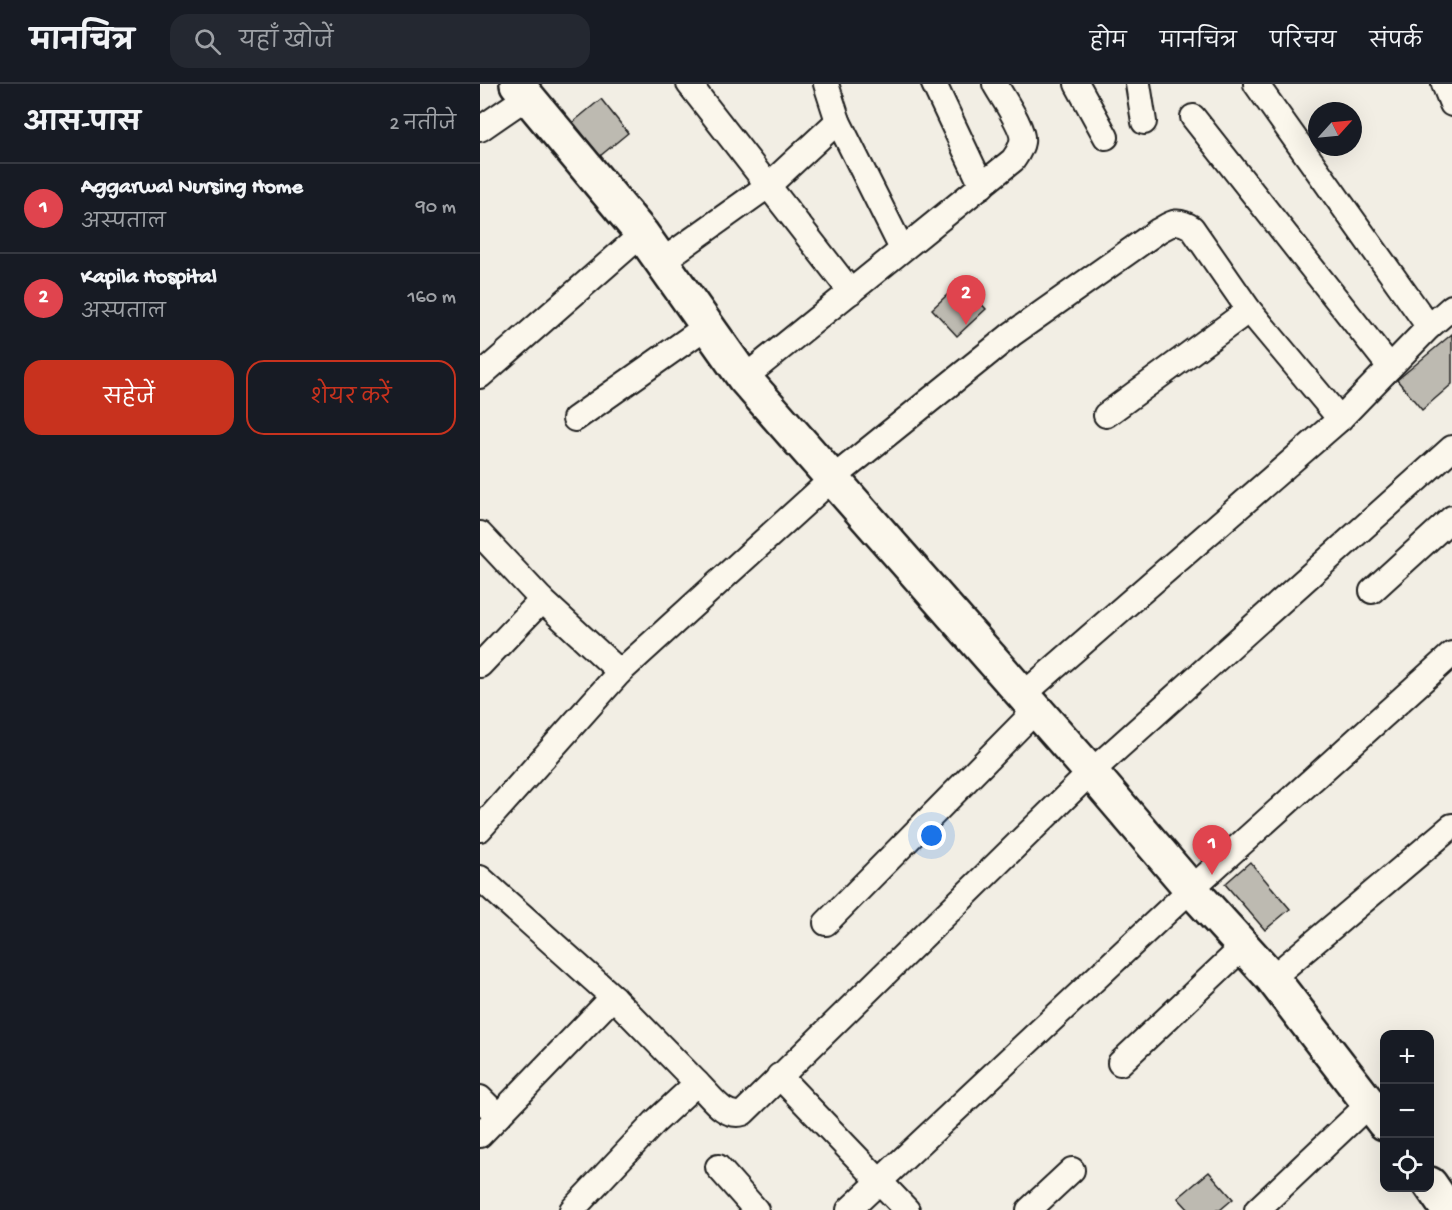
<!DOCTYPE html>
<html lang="hi">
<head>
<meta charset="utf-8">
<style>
	:root { --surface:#171b24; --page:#242831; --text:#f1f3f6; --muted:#9ea1a6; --line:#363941; --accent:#c8321e }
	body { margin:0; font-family:"Gochi Hand","Playpen Sans Deva",sans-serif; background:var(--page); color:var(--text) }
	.controls { position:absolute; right:18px; bottom:18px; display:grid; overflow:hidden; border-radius:12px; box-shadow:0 6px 24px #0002 }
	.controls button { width:54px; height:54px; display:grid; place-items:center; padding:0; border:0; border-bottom:2px solid var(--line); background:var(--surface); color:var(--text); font:30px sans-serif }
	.compass { position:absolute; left:828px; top:18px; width:54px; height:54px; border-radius:50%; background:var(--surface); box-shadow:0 6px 24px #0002; rotate:63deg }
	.you { position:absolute; left:452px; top:752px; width:21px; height:21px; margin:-15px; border:4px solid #fff; border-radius:50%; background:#1a73e8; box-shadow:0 0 0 9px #1a73e833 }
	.badge { display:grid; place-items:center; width:39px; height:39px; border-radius:50%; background:var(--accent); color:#fff; font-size:20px; font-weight:700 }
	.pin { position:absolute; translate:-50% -50px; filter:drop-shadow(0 2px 3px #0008) }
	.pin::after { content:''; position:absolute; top:32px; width:21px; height:18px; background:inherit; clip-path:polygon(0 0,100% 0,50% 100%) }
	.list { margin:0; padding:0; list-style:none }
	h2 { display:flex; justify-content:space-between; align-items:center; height:78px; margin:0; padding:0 24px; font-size:26px }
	h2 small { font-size:20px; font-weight:400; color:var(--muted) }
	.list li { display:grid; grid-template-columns:39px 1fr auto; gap:18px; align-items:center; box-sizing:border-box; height:90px; padding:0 24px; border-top:2px solid var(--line) }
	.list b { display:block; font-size:22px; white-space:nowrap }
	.list p { margin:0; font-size:20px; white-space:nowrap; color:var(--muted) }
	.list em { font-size:20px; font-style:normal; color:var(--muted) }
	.actions { display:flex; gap:12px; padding:18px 24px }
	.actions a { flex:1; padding:14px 0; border:2px solid var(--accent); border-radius:18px; text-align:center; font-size:21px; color:var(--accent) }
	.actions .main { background:var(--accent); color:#fff }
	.icon { flex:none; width:33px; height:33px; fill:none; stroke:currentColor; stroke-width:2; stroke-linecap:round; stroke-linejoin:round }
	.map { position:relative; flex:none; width:972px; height:1126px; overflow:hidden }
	header { display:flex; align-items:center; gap:36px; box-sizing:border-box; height:84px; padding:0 30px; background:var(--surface); border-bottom:2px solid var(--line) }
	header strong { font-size:28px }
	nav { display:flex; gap:33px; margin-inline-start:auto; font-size:21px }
	.search { width:420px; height:54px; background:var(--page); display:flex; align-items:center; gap:15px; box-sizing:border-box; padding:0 21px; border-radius:18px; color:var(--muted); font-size:22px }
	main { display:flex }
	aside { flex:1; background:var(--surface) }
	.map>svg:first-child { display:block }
	.building { fill:#bdbab1; stroke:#1c1c1c; stroke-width:1.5 }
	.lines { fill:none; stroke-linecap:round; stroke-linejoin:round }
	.street-casing { stroke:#1c1c1c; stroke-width:28 }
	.primary-casing { stroke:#1c1c1c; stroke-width:38 }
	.street { stroke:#fbf7ec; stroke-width:24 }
	.primary { stroke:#fbf7ec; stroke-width:33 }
</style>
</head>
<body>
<header>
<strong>मानचित्र</strong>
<div class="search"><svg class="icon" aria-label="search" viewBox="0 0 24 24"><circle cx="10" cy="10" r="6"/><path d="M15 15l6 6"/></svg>यहाँ खोजें</div>
<nav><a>होम</a><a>मानचित्र</a><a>परिचय</a><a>संपर्क</a></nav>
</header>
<main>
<aside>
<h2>आस-पास<small>2 नतीजे</small></h2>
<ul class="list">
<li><span class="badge" style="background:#e0444e">1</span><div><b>Aggarwal Nursing Home</b><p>अस्पताल</p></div><em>90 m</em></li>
<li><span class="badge" style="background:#e0444e">2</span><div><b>Kapila Hospital</b><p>अस्पताल</p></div><em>160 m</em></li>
</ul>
<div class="actions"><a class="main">सहेजें</a><a>शेयर करें</a></div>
</aside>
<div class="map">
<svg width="972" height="1126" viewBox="0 0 972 1126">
	<rect width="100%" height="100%" fill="#f2eee4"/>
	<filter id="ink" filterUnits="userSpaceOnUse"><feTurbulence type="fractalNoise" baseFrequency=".0167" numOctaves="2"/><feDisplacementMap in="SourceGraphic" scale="12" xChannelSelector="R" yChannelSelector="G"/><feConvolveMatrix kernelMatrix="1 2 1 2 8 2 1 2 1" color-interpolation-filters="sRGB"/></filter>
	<g filter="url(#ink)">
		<g class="building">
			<path d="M121,15L148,49L120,72L93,38Z"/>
			<path d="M481,198L506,225L477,252L452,225Z"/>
			<path d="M972,250V300L942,326L917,296Z"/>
			<path d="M770,778L810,825L785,846L745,800Z"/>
			<path d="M729,1088L753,1115L740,1126H709L698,1114Z"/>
		</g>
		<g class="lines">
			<defs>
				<g id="street">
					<path d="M209,0L371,208"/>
					<path d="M346,0L358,37L422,165"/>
					<path d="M454,0L502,102"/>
					<path d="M597,0L626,53"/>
					<path d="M658,0L664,38"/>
					<path d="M776,0L949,243"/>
					<path d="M964,0L972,20"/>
					<path d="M713,33L910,283"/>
					<path d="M0,45L48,12"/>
					<path d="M181,178L289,101L358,37"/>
					<path d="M0,292L162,150"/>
					<path d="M264,294L533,76C537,70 541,65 542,58C545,45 522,13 515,0"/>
					<path d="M626,331L769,226"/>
					<path d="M95,335L227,242"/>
					<path d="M0,450L62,516L140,588"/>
					<path d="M892,507L972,434"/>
					<path d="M0,581L62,516"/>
					<path d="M543,611L860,335L949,243L972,223"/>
					<path d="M0,745L140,588L352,395L532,250L678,147C692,139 697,134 712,144L769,226L860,335"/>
					<path d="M0,794L133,913L0,1051"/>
					<path d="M346,839L556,626"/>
					<path d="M792,894L972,742"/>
					<path d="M133,913L217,999"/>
					<path d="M640,979L763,863"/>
					<path d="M299,992L427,1126"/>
					<path d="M0,1014L18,1032"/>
					<path d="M238,1083L276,1126"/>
					<path d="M92,1126L175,1038L217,999C230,1011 244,1035 263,1029L611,688L972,364"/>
					<path d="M369,1126L711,805L972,570"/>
					<path d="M549,1126L592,1086"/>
					<path d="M777,1126L889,1020"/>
				</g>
				<g id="primary">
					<path d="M37,0L162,150L264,294L611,688L711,805L792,894L904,1039"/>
					<path d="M950,1100L968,1126"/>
				</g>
			</defs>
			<use href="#street" class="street-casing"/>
			<use href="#primary" class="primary-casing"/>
			<use href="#street" class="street"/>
			<use href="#primary" class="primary"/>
		</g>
	</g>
</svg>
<div class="controls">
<button>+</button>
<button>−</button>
<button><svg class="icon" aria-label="locate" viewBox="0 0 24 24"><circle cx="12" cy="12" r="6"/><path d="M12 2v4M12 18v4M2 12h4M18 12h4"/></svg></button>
</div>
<svg class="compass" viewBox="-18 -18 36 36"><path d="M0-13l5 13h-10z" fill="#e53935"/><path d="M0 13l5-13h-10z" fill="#9ea1a6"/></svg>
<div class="you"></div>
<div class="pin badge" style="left:732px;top:791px;background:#e0444e">1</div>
<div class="pin badge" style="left:486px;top:241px;background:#e0444e">2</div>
</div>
</main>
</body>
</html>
